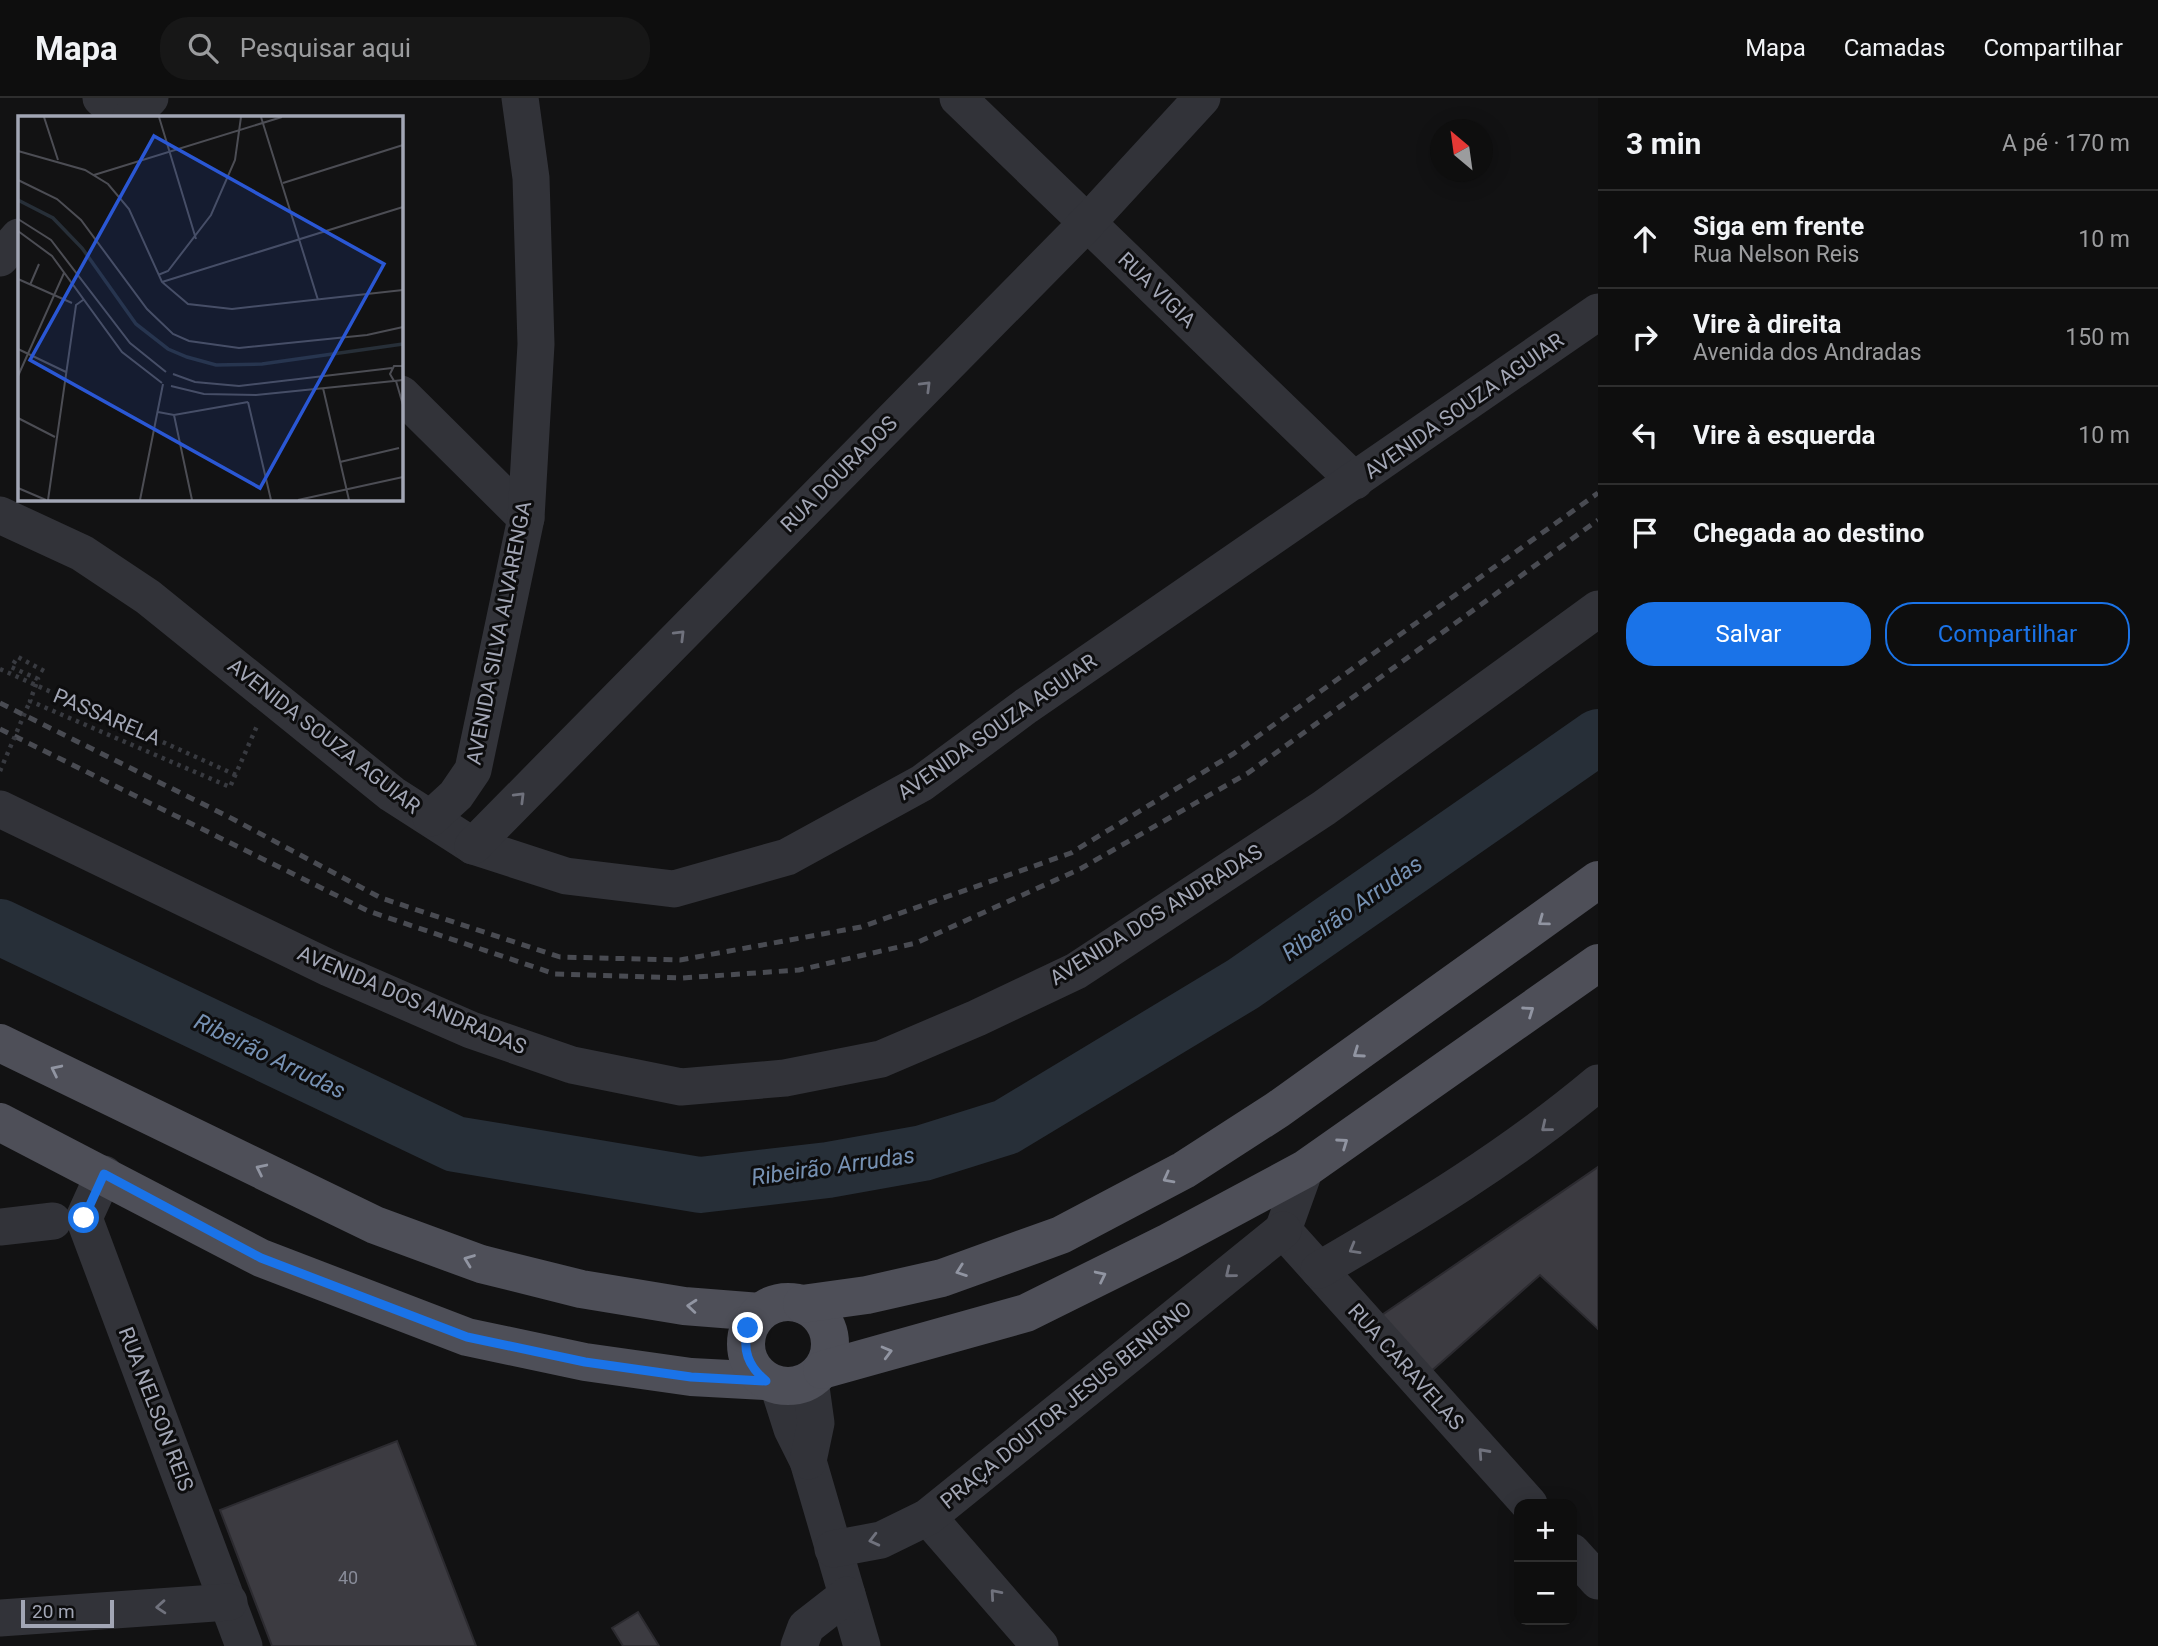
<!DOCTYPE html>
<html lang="pt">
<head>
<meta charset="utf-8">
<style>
	:root { --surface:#0e0e0e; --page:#171717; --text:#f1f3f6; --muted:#9b9c9e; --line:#2e2e2e; --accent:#1a73e8 }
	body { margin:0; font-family:Roboto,sans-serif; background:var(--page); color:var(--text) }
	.controls { position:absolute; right:21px; bottom:21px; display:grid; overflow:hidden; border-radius:14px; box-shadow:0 4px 18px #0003 }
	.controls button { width:63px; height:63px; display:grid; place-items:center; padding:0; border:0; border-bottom:2px solid var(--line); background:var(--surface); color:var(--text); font:35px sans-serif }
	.compass { position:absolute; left:1430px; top:21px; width:63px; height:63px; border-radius:50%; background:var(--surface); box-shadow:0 4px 18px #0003; rotate:331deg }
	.scale { position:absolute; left:21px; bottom:18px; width:93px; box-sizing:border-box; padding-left:7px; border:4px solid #a2a6b5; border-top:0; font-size:19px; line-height:24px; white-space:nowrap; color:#a2a6b5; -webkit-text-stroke:5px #0d0d0e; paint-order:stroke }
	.stop { position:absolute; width:21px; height:21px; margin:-16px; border:5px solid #1a73e8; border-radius:50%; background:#fff }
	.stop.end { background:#1a73e8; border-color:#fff; box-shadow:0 2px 7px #0008 }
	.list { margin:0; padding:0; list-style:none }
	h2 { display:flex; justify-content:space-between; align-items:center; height:91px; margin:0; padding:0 28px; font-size:30px }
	h2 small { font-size:23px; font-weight:400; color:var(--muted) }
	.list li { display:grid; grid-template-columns:46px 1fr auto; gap:21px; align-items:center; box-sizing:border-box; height:98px; padding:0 28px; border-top:2px solid var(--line) }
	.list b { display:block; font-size:26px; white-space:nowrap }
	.list p { margin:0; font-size:23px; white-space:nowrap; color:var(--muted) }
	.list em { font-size:23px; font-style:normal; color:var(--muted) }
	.actions { display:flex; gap:14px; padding:21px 28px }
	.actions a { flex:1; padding:16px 0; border:2px solid var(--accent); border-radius:28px; text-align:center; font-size:24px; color:var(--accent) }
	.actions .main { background:var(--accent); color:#fff }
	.icon { flex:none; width:38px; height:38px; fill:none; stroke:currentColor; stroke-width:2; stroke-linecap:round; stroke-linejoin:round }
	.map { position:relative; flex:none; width:1598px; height:1548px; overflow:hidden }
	header { display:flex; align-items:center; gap:42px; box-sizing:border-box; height:98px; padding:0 35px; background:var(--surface); border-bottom:2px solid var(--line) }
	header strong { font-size:33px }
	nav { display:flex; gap:38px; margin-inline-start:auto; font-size:24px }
	.search { width:490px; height:63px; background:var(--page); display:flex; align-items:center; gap:18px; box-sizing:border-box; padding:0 24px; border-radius:28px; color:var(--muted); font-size:26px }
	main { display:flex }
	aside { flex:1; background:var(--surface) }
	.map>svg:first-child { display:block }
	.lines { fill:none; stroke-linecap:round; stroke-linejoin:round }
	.river { stroke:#272f38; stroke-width:56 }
	.building { fill:#3c3b41; stroke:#2c2b30; stroke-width:2 }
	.path { stroke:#383a40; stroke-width:4.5; stroke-dasharray:3.5 5; stroke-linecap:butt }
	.minor { stroke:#323339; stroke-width:37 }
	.major { stroke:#4e4f58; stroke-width:38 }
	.rail { stroke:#494b52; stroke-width:5; stroke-dasharray:9 7; stroke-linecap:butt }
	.path-bridge { stroke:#383a40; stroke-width:4.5; stroke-dasharray:3.5 5; stroke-linecap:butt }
	.oneway { stroke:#70727d }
	.oneway2 { stroke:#9195a2 }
	.route { stroke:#1a73e8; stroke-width:9 }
	.labels { text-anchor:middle; stroke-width:6; stroke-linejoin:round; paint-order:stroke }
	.number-label { font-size:18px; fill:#888b98 }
	.street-label { font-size:21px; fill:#a2a6b5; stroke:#0d0d0e }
	.water-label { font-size:23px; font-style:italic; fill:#7691b3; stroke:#0d0d0e }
	.inset-river { fill:none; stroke:#272f38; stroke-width:3.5 }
	.inset-road { fill:none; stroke:#4c4d54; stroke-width:2 }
	.view { fill:#2a57d4; fill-opacity:0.15; stroke:#2a57d4; stroke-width:3.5 }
	.inset-edge { fill:none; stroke:#a2a6b5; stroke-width:3.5 }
</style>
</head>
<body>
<header>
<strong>Mapa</strong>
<div class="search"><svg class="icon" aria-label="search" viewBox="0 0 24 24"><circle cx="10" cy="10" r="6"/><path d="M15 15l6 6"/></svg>Pesquisar aqui</div>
<nav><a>Mapa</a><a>Camadas</a><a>Compartilhar</a></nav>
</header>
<main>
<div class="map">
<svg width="1598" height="1548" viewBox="0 0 1598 1548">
	<rect width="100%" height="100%" fill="#121213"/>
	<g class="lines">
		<path class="river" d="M0,829L455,1046L700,1087L828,1072L923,1055L1006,1029L1243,886L1598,639"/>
	</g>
	<g class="building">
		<path d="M1598,1069V1231L1540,1177L1428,1276L1379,1219Z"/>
		<path d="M397,1343L476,1548H272L220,1412Z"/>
		<path d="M638,1514L659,1548H623L612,1530Z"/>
	</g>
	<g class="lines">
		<path class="path" d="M44,573L18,559L11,569L38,581L30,603L230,689L257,628"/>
		<g class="minor">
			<path d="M101,0L122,19"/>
			<path d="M958,0L1355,383"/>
			<path d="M131,19L150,0"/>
			<path d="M0,160L19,139"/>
			<path d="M401,296L526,420"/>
			<path d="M0,417L82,455L148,499L392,696L473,748L566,778L674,791L787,759L922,685L1026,608L1598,214"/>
			<path d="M0,711L329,870L471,932L572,967L681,989L785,980L881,961L977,920L1076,873L1324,710L1598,511"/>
			<path d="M431,720L456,697L473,672L526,420L536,246L531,80L520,0"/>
			<path d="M473,748L1087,125L1202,0"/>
			<path d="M104,1076L84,1120L244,1548"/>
			<path d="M0,1129L53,1123"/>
			<path d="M1283,1132L1529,1406"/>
			<path d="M1283,1132L1305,1071"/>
			<path d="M1319,1172C1417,1115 1511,1058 1598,985"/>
			<path d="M778,1287L792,1331L808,1363L862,1548"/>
			<path d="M808,1363L816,1325L810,1282"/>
			<path d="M928,1419L1040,1548"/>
			<path d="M833,1451L881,1442L928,1419L1283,1132"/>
			<path d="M1572,1454L1598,1483"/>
			<path d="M0,1520L229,1504"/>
			<path d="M799,1548L806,1529L847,1497"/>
		</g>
		<g class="major">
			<path d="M0,945L375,1127L481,1166L581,1191L684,1208L760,1214"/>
			<path d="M0,1024L261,1160L467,1239L585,1264L691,1279L766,1283"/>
			<circle cx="788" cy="1246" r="42"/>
			<path d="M802,1206L867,1197L942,1180L1061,1137L1184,1072L1277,1012L1598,782"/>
			<path d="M822,1272L1026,1215L1169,1144L1305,1071L1598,865"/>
		</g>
		<g class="rail">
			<path d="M0,605L229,719L381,800L560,859L680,862L861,829L1071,755L1233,656L1598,395"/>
			<path d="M0,631L368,813L555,876L682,880L799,872L916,845L1080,771L1248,675L1598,422"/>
		</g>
		<g class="path-bridge">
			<path d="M0,571L236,677"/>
			<path d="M0,673L30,603"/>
		</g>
	</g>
	<defs><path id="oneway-chevron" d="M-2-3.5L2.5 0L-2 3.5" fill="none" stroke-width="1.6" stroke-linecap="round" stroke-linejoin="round" transform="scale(1.75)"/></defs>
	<g class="oneway">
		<use href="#oneway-chevron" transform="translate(926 288) rotate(-45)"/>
		<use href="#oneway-chevron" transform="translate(680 537) rotate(-45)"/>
		<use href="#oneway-chevron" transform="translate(520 699) rotate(-45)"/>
		<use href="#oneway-chevron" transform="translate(1546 1029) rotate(141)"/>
		<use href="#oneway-chevron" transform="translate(1354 1151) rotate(150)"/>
		<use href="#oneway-chevron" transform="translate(1230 1175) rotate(141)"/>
		<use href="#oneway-chevron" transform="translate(1483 1355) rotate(-132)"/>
		<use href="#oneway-chevron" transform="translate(874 1442) rotate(166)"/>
		<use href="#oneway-chevron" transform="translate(995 1496) rotate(-131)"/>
		<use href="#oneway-chevron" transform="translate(161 1509) rotate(176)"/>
	</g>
	<g class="oneway2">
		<use href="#oneway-chevron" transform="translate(1543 823) rotate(144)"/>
		<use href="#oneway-chevron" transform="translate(1529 913) rotate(-35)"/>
		<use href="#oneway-chevron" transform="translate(1358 955) rotate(145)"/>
		<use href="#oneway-chevron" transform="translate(56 972) rotate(-154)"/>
		<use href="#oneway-chevron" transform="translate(1343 1045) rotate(-35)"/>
		<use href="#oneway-chevron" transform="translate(261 1071) rotate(-154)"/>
		<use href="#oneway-chevron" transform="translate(1168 1080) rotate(152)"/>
		<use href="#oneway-chevron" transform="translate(469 1162) rotate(-159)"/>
		<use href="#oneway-chevron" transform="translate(961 1173) rotate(160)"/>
		<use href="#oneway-chevron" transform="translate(1101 1178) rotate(-26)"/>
		<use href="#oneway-chevron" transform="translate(692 1208) rotate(-175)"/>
		<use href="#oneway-chevron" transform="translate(887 1254) rotate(-15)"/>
	</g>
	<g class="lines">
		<path class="route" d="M84,1120L104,1076L261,1160L467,1239L585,1264L691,1279L766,1283C748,1268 742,1252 748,1230"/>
	</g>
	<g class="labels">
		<g class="number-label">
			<text x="348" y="1486">40</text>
		</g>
		<g class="street-label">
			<text transform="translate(1157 192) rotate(44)" y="7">RUA VIGIA</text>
			<text transform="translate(1464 308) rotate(-35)" y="7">AVENIDA SOUZA AGUIAR</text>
			<text transform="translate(839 376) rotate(-45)" y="7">RUA DOURADOS</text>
			<text transform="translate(499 535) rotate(-79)" y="7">AVENIDA SILVA ALVARENGA</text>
			<text transform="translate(107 619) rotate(23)" y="7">PASSARELA</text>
			<text transform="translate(997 629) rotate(-35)" y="7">AVENIDA SOUZA AGUIAR</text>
			<text transform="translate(324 638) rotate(38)" y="7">AVENIDA SOUZA AGUIAR</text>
			<text transform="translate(1156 817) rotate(-32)" y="7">AVENIDA DOS ANDRADAS</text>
			<text transform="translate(412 902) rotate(23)" y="7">AVENIDA DOS ANDRADAS</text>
			<text transform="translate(1406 1269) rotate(48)" y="7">RUA CARAVELAS</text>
			<text transform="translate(1066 1307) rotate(-39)" y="7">PRAÇA DOUTOR JESUS BENIGNO</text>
			<text transform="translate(156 1311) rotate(69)" y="7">RUA NELSON REIS</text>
		</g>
		<g class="water-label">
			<text transform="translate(1352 810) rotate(-35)" y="8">Ribeirão Arrudas</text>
			<text transform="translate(270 958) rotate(26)" y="8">Ribeirão Arrudas</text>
			<text transform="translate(833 1068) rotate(-8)" y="8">Ribeirão Arrudas</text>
		</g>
	</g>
	<g transform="translate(18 18)">
		<rect width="385" height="385" fill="#121213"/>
		<path class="inset-river" d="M0,84L35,102L64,132L118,208L150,233L169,241L198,249L244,248L385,228"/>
		<path class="inset-road" d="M26,1L40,44M141,1L178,123M243,1L300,184M0,35L67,54L90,68L111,93L144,166L170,188L214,193L385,174M76,59L264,1M0,64L39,83L63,104L129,193L155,218L171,225L221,232L349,219L385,211M265,67L385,29M0,103L33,124L112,227L148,256M0,115L34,140L104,236L144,267M140,159L150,155L193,99L217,44L223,1M0,163L54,187M144,166L385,91M12,169L21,148M0,233L48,256M385,250H376L372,258L376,265L385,264M155,258L177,266L221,270L374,252M0,260L46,157M378,265L385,289M153,270L186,278L238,279L376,265M305,272L331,384M230,286L253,384M140,296L156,299L230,286M156,299L174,384M0,302L37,321M322,346L381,332M0,372L28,384M30,384L58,189L65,184M122,384L145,268M280,384L385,361"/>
		<path class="view" d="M136,20L366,148L242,372L12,244Z"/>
		<rect width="385" height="385" class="inset-edge"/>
	</g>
</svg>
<div class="controls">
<button>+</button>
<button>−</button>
</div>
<svg class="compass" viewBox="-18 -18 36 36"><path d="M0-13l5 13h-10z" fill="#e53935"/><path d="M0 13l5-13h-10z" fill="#9b9c9e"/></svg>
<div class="scale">20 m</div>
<div class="stop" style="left:84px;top:1120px"></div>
<div class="stop end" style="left:748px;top:1230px"></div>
</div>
<aside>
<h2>3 min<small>A pé · 170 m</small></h2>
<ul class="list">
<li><svg class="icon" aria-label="ahead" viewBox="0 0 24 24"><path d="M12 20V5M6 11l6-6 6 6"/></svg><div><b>Siga em frente</b><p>Rua Nelson Reis</p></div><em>10 m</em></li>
<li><svg class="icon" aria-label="right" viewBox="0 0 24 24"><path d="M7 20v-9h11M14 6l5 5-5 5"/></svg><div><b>Vire à direita</b><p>Avenida dos Andradas</p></div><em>150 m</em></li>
<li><svg class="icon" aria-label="left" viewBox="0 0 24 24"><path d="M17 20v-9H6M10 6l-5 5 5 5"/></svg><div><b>Vire à esquerda</b></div><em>10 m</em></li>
<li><svg class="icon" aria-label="arrive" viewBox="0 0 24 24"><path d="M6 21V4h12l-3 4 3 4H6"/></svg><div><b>Chegada ao destino</b></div></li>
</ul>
<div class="actions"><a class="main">Salvar</a><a>Compartilhar</a></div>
</aside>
</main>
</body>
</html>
